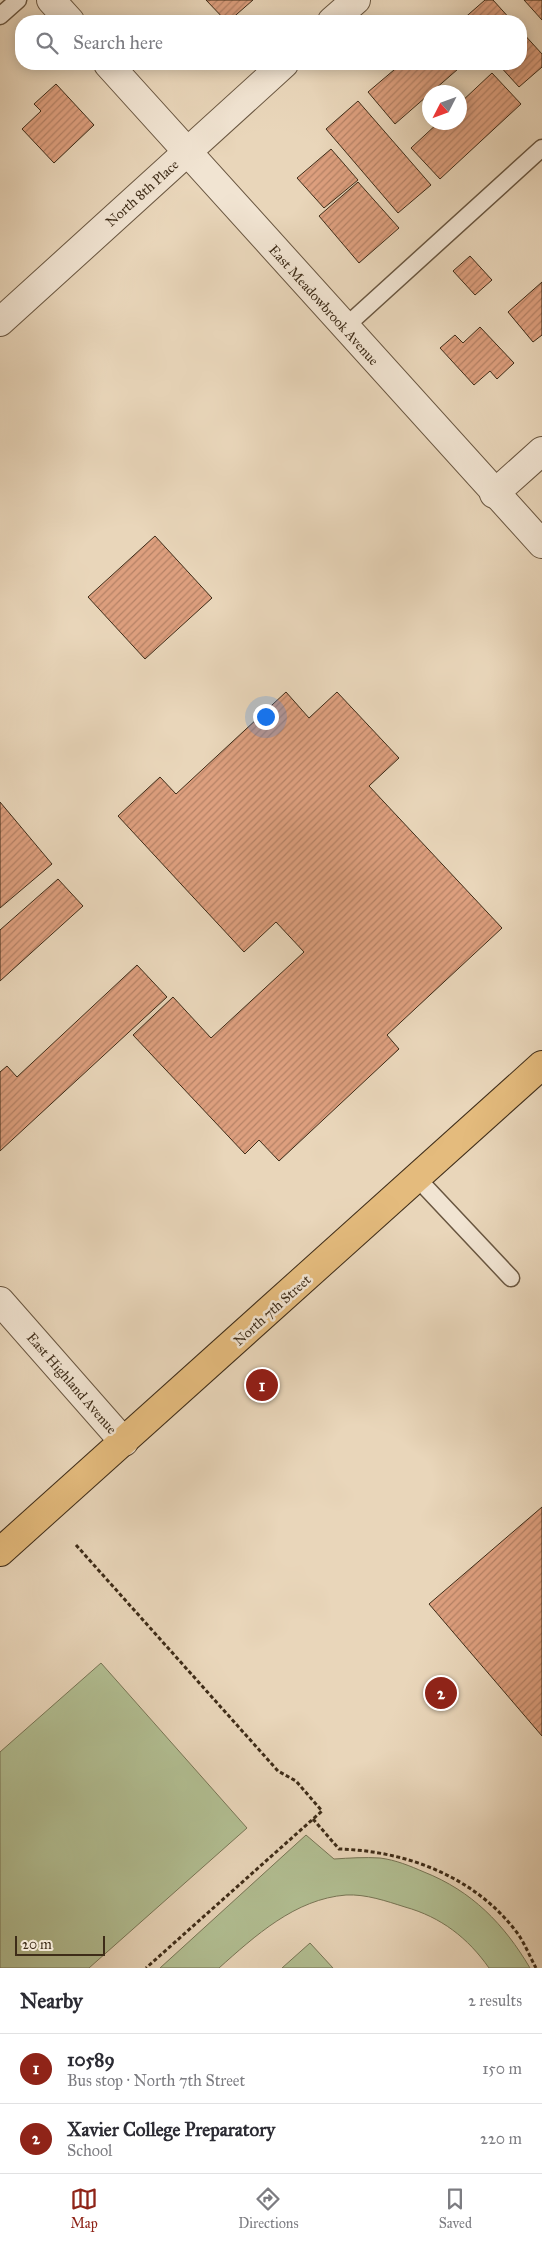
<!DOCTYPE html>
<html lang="en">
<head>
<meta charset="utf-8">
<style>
	:root { --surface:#fff; --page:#f2f2f3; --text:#2b2b33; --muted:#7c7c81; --line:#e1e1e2; --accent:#8f2418 }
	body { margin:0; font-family:"IM FELL Great Primer",serif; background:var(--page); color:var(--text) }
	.compass { position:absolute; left:422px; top:85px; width:45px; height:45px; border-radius:50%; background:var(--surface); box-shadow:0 2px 12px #0003; rotate:228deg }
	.scale { position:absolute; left:15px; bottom:12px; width:90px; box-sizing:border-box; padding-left:5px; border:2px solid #3e2c18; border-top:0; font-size:14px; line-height:18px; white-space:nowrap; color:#3e2c18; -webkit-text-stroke:4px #f1e4d2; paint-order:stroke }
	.you { position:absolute; left:265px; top:716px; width:18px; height:18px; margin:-12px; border:4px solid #fff; border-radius:50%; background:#1a73e8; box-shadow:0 0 0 8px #1a73e833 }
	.badge { display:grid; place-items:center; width:32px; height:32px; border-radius:50%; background:var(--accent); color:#fff; font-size:16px; font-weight:700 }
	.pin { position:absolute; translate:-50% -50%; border:2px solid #fff; box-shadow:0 1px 5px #0006 }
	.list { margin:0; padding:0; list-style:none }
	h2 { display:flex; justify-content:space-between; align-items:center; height:65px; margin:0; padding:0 20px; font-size:21px }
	h2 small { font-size:16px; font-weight:400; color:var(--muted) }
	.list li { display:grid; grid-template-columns:32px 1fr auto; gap:15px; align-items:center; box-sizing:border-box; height:70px; padding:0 20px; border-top:1px solid var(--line) }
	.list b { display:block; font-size:19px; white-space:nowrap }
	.list p { margin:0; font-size:16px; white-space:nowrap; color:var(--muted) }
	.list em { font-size:16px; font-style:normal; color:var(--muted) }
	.icon { flex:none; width:28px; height:28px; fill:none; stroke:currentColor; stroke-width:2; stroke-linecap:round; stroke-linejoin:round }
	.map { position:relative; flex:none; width:542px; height:1968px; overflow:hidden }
	.search { position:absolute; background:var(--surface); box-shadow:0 2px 12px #0003; left:15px; right:15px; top:15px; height:55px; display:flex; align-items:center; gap:12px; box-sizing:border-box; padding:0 18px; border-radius:20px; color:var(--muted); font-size:19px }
	.sheet { height:205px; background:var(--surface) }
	nav { display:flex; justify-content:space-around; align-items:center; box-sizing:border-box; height:70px; border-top:1px solid var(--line); background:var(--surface); font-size:14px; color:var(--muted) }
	nav a { display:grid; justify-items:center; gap:2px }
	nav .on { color:var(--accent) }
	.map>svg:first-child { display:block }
	.green { fill:#b2bf93; stroke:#787656 }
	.building { fill:url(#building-hatch); stroke:#3e2c18 }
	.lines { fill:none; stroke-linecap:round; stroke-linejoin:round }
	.service-casing { stroke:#695640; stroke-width:19 }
	.minor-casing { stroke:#695640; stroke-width:30 }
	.tertiary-casing { stroke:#695640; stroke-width:30 }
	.primary-casing { stroke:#3e2c18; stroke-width:30 }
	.path { stroke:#3e2c18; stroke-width:3; stroke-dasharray:4 2.5; stroke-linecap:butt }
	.service { stroke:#f1e4d2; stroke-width:16 }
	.minor { stroke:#f1e4d2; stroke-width:28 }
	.tertiary { stroke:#f1e4d2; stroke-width:28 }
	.primary { stroke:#e4bb7d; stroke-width:28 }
	.labels { text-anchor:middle; stroke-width:5; stroke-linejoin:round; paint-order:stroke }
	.street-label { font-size:14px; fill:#3e2c18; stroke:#f1e4d2 }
</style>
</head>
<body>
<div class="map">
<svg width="542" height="1968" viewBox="0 0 542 1968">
	<defs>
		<pattern id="building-hatch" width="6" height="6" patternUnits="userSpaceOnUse" patternTransform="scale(1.25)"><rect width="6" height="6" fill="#dd9f7e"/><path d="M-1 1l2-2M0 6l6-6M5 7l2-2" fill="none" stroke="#b58266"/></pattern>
	</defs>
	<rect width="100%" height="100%" fill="#e9d6ba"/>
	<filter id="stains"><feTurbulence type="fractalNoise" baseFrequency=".004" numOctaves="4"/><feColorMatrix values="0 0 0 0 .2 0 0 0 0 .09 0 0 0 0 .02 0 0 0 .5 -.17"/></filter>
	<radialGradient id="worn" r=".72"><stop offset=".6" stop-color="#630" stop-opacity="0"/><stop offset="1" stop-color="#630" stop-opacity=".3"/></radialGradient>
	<g class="green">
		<path d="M101,1663L247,1828L89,1968H0V1752Z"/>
		<path d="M306,1835L334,1859C349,1858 365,1857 380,1858C396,1860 410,1866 424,1872C472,1891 504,1924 530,1968H489C468,1938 441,1917 405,1907C386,1901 366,1894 346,1895C295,1899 255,1936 219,1968H160Z"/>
		<path d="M310,1943L333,1968H282Z"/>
	</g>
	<g class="building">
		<path d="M206,0H253L229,21H226Z"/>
		<path d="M485,0H493L512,21H461Z"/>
		<path d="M524,0H542V20Z"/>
		<path d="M521,31L542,54V67L519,87L498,64H521Z"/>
		<path d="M401,64H453L458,69L395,124L368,92Z"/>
		<path d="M492,73L521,104L440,179L411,148L439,122H460V103Z"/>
		<path d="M56,84L94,125L54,163L22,129L41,111L34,104Z"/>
		<path d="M358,101L431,185L398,213L326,129Z"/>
		<path d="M331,149L358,180L324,208L297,178Z"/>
		<path d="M358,182L399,228L359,263L319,216Z"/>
		<path d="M470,256L492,280L475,295L453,271Z"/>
		<path d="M542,282V335L533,342L508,312Z"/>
		<path d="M480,327L514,363L497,379L490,371L474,385L440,348L455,335L463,343Z"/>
		<path d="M155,536L212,598L145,659L88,597Z"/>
		<path d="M286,692L309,718L337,692L399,758L369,786L502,928L387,1035L399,1049L279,1161L259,1140L245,1154L133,1035L173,997L211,1038L304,952L276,922L244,952L118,816L160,777L176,794Z"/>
		<path d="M0,802L52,864L0,908Z"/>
		<path d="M58,879L83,906L0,981V930Z"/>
		<path d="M137,965L167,997L0,1151V1072L7,1066L17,1077Z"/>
		<path d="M542,1507V1736L429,1604Z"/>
	</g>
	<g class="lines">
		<defs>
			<g id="service">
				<path d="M0,16L18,0"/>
				<path d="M345,327L542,148"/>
				<path d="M417,1178L511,1278"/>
			</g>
			<g id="minor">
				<path d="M51,0L70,21"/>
				<path d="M332,21L356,0"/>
				<path d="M108,64L542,544"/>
				<path d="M0,322L284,64"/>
				<path d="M494,494L542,451"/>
			</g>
			<path id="tertiary" d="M0,1301L124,1442"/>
			<path id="primary" d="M0,1552L542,1065"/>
		</defs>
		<use href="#service" class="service-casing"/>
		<use href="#minor" class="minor-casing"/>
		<use href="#tertiary" class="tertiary-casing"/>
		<use href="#primary" class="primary-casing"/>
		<g class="path">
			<path d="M76,1545L278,1771L296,1781L322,1811L146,1968"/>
			<path d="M313,1819L339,1849C407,1851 476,1877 518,1934C525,1944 530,1957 536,1968"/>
		</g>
		<use href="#service" class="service"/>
		<use href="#minor" class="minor"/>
		<use href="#tertiary" class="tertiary"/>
		<use href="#primary" class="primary"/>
	</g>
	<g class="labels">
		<g class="street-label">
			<text transform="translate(142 193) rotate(-42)" y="5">North 8th Place</text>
			<text transform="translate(324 305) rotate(48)" y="5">East Meadowbrook Avenue</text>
			<text transform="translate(272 1310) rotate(-42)" y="5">North 7th Street</text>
			<text transform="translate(72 1383) rotate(49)" y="5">East Highland Avenue</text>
		</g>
	</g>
	<rect width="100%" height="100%" filter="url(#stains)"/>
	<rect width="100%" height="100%" fill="url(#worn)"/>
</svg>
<svg class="compass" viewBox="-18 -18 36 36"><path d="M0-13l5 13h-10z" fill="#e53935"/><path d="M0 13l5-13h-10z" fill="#7c7c81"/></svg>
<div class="scale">20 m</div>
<div class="you"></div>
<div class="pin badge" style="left:262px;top:1385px">1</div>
<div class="pin badge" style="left:441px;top:1693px">2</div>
<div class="search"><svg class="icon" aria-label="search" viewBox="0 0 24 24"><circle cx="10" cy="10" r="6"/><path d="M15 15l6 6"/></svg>Search here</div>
</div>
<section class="sheet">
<h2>Nearby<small>2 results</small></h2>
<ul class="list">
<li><span class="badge">1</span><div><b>10589</b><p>Bus stop · North 7th Street</p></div><em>150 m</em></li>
<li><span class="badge">2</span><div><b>Xavier College Preparatory</b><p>School</p></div><em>220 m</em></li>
</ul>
</section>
<nav>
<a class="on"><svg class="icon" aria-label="map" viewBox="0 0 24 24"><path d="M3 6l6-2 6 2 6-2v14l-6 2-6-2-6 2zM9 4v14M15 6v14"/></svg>Map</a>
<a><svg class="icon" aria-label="directions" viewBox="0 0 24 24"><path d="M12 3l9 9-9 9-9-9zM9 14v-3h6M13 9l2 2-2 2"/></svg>Directions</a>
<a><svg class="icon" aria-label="saved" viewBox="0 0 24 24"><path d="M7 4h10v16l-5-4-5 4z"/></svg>Saved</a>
</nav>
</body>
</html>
